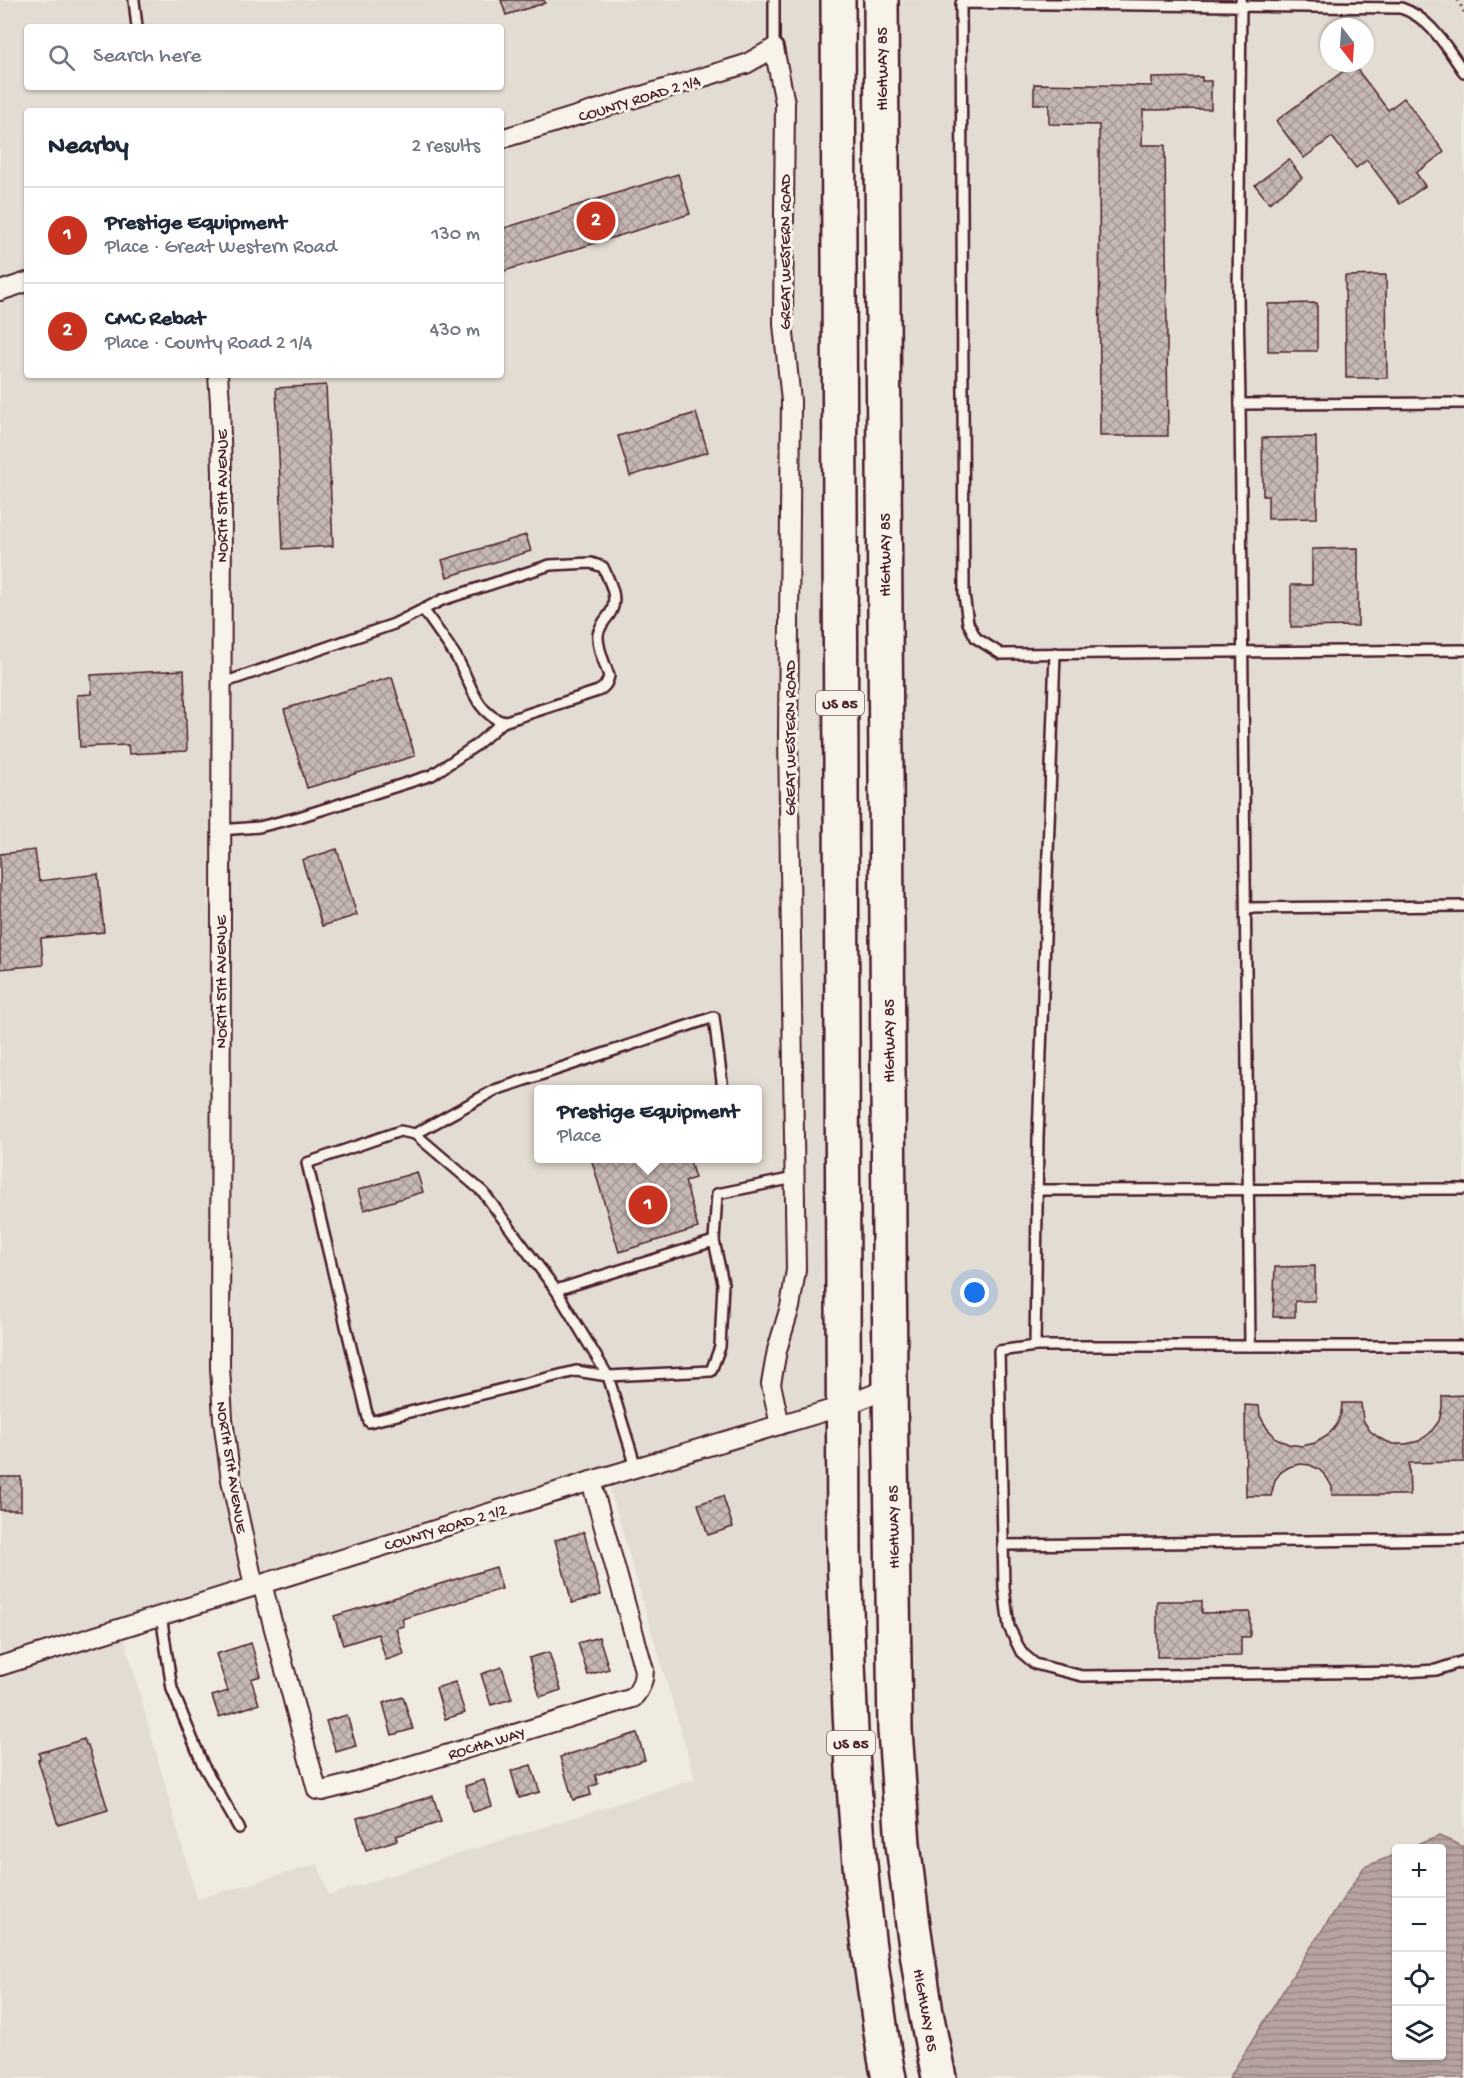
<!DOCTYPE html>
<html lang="en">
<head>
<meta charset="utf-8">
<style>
	:root { --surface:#fff; --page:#f6f6f7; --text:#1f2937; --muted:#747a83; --line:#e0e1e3; --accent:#c8321e }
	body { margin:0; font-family:"Gochi Hand",sans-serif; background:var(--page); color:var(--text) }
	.controls { position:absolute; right:18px; bottom:18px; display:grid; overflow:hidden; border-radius:6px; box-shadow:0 2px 4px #0004 }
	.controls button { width:54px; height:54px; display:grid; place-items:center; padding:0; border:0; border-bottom:2px solid var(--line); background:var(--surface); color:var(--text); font:30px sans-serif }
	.compass { position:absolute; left:1320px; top:18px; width:54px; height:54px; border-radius:50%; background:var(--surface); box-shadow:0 2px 4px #0004; rotate:163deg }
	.you { position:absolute; left:975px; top:1293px; width:21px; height:21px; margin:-15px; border:4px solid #fff; border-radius:50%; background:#1a73e8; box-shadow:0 0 0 9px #1a73e833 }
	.badge { display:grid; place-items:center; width:39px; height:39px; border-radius:50%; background:var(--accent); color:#fff; font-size:20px; font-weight:700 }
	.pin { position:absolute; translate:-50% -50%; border:3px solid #fff; box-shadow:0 2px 6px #0006 }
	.popup { position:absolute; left:534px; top:1085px; width:228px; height:78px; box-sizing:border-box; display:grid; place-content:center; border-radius:6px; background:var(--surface); filter:drop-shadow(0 2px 4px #0005); font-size:20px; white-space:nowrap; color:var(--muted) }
	.popup b { font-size:22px; color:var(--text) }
	.popup::after { content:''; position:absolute; left:50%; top:100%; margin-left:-12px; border:12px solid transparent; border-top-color:var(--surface) }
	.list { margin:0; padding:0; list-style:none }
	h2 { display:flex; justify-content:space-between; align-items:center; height:78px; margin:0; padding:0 24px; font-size:26px }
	h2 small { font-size:20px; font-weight:400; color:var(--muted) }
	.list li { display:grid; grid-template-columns:39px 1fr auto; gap:18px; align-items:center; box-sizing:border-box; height:96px; padding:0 24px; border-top:2px solid var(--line) }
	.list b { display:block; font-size:22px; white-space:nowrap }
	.list p { margin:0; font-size:20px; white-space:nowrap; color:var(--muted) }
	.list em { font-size:20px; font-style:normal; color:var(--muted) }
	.icon { flex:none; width:33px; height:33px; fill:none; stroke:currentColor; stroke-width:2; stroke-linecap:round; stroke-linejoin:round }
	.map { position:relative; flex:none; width:1464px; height:2078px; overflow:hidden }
	.search { position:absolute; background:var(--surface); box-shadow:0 2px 4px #0004; left:24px; top:24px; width:480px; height:66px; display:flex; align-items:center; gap:15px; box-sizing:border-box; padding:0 21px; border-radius:6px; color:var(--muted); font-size:22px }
	.panel { position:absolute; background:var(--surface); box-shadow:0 2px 4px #0004; left:24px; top:108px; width:480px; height:270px; border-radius:6px }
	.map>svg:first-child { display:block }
	.built { fill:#e3dcd2; fill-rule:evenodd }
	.water { fill:url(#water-rules); stroke:#8b6f72; stroke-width:1.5 }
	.building { fill:url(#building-cross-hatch); stroke:#4a1f2b; stroke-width:1.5 }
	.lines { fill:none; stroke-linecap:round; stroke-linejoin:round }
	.lane-casing { stroke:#4a1f2b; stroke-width:14 }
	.street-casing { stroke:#4a1f2b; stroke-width:22 }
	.highway-casing { stroke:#4a1f2b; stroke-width:38 }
	.path { stroke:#4a1f2b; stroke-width:3; stroke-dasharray:1.5 4.5; stroke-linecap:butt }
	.lane { stroke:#f7f3e8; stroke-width:9 }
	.street { stroke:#f7f3e8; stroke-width:18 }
	.highway { stroke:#f7f3e8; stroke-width:33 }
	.labels { text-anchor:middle; stroke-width:6; stroke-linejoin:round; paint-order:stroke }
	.shield { fill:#f7f3e8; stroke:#7e5f64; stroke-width:1.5 }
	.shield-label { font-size:15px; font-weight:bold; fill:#4a1f2b }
	.street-label { font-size:16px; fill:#4a1f2b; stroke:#f7f3e8 }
</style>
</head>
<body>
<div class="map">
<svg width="1464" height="2078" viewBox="0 0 1464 2078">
	<defs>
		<pattern id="water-rules" width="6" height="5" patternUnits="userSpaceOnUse" patternTransform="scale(1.5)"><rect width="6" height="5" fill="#b7a4a2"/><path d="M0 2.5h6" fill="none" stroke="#978584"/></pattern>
		<pattern id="building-cross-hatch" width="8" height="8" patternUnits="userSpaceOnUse" patternTransform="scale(1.5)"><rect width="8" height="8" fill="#c6b8b3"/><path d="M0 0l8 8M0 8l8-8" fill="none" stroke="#a39592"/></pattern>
	</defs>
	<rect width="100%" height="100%" fill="#f0ebe0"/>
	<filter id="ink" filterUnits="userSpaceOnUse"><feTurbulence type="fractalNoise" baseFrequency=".0167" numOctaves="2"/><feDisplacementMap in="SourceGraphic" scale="12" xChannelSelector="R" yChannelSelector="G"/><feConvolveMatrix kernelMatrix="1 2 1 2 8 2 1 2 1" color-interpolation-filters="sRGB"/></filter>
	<g filter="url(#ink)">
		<g class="built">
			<path d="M0,0H838L843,1406L889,2078H0ZM27,27H501V87H27ZM27,111H501V375H27ZM538,1090H758V1158H538ZM606,1476L695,1779L329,1895L318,1864L197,1899L121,1627Z"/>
			<path d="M881,0H1464V2078H939L913,1925ZM1329,27H1365V63H1329ZM1396,1848H1442V2056H1396Z"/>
		</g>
		<path class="water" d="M1439,1836L1464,1847V2078H1229L1303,1959L1364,1867L1396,1854V2056H1442V1848H1409Z"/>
		<g class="building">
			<path d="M501,0H544L545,3L506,15Z"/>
			<path d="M1353,64L1388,110L1404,98L1444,152L1416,173L1425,186L1400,204L1367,160L1356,168L1332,137L1304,158L1276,121Z"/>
			<path d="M1202,77V81H1211V109L1143,110L1142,145H1165L1168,436H1100L1099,125L1049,124V104H1034V84L1152,86V78Z"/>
			<path d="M1289,159L1302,178L1269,203L1255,185Z"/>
			<path d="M678,174L690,214L501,272V229Z"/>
			<path d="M1386,275L1387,378H1346L1345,276Z"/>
			<path d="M1317,303V351H1268V304Z"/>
			<path d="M326,385L333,546L283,549L276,388Z"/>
			<path d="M696,413L708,452L630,476L618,436Z"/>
			<path d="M1316,437L1317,518L1268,519V496H1263L1262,438Z"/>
			<path d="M526,535L531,551L447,577L442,560Z"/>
			<path d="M1358,548V626L1291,627V585H1312V549Z"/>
			<path d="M184,670L187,751L129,754L128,745L80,747L77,695L92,694L91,675Z"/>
			<path d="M392,677L415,756L307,788L284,709Z"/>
			<path d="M337,849L357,915L322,926L302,860Z"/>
			<path d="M35,850L39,881L98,874L104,932L41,938L43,965L0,969V854Z"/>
			<path d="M591,1158H689L695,1178L685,1181L698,1228L619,1252Z"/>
			<path d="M417,1172L423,1192L364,1210L358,1190Z"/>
			<path d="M1315,1266V1301H1295V1317H1273L1275,1267Z"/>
			<path d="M1464,1395V1462L1409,1463L1410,1495H1332V1487L1327,1478L1320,1470L1310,1465L1300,1464L1289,1467L1281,1472L1275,1480L1271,1496H1246L1245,1405L1259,1406L1260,1416L1267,1428L1276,1438L1288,1444L1302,1446L1315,1443L1327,1436L1336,1426L1341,1413L1342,1403H1361L1363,1420L1370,1431L1381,1439L1393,1444H1406L1419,1441L1430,1433L1439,1421L1442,1408V1396Z"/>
			<rect x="0" y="1477" width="21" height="33"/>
			<path d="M723,1496L733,1527L708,1535L698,1504Z"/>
			<path d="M584,1532L601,1595L572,1603L555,1540Z"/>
			<path d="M496,1567L502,1589L402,1619L404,1626L396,1628L404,1654L386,1660L378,1634L343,1645L334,1616Z"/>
			<path d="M1157,1601H1202V1613L1250,1612V1637H1241V1656L1157,1657Z"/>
			<path d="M599,1637L609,1669L588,1675L578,1643Z"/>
			<path d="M251,1643L261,1676L251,1679L259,1704L219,1717L212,1696L228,1691L216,1654Z"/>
			<path d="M549,1652L561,1690L540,1697L529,1658Z"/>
			<path d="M502,1667L512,1699L491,1705L481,1674Z"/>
			<path d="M455,1682L465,1713L445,1719L436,1688Z"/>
			<path d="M403,1697L413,1729L392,1735L383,1703Z"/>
			<path d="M347,1715L356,1746L336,1752L326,1721Z"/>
			<path d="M637,1733L645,1760L595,1775L598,1784L589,1787L591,1795L573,1800L560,1757Z"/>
			<path d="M84,1739L86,1745H88L108,1810L58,1825L38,1760L40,1759L39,1753Z"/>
			<path d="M531,1765L540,1792L519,1798L511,1771Z"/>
			<path d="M484,1780L492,1806L473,1812L465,1786Z"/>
			<path d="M433,1796L441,1822L396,1836L397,1840L366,1850L357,1818Z"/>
		</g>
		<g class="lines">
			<defs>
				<g id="lane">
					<path d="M134,0L137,27"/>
					<path d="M774,0V48"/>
					<path d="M1241,0L1238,299L1240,404L1250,1346"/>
					<path d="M1464,72C1446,47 1431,18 1401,8L961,3L964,594L968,623L976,638L1001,654L1464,650"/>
					<path d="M1240,404L1464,403"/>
					<path d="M220,684L394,624L442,600L550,565L591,563L603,567C610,582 620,600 609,615C604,621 599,628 598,635C597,648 605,664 609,676C607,684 605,687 598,691L503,722C473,711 471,680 455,655C445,640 434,625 423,609"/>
					<path d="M220,830L259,827L299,817L432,775L475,746L503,722"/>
					<path d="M1246,908L1464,906"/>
					<path d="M415,1134L400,1131L307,1163L369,1422L576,1371L608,1376L711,1371L720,1347L723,1283L714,1241L717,1194L794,1178"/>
					<path d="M1038,1190L1464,1189"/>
					<path d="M556,1290L714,1241"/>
					<path d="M1035,1346L1038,1138L1055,653"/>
					<path d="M1464,1346H1035L999,1351L1004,1588L1009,1627L1021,1652L1035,1664L1082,1676L1404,1672L1436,1670L1464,1661"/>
					<path d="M636,1467L608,1376L556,1290L483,1192L415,1134L495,1090L714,1017L723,1090"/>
					<path d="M1003,1545L1464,1539"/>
					<path d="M161,1615L172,1689L203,1765L239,1828"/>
				</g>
				<g id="street">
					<path d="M501,139L746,64L774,48L785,103L783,324L791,401L788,736L796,1270L790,1307L777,1350L771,1384L780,1425"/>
					<path d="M0,291L27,282"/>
					<path d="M218,375L220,402L222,474L220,1367L223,1419L231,1480L254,1586"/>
					<path d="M262,1584L317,1790L322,1791L350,1784L633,1698C640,1690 644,1680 644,1670L591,1481"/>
					<path d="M0,1666L591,1481L843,1406L890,1388"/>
				</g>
				<g id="highway">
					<path d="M838,0L844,1552C849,1697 853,1841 874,1984C879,2015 882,2047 889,2078"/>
					<path d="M881,0L890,1388L895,1730L903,1844L913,1925L926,2013L939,2078"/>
				</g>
			</defs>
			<use href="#lane" class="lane-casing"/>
			<use href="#street" class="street-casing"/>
			<use href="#highway" class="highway-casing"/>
			<path class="path" d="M1458,0L1464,12"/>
			<use href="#lane" class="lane"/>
			<use href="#street" class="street"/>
			<use href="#highway" class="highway"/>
		</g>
	</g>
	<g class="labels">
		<g class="shield">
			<rect x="816" y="691" width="48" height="24" rx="4.5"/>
			<rect x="827" y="1731" width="48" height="24" rx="4.5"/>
		</g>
		<g class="shield-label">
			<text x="840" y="708">US 85</text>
			<text x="851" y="1748">US 85</text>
		</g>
		<g class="street-label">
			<text transform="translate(881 69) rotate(-90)" y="6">HIGHWAY 85</text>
			<text transform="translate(639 97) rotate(-17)" y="6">COUNTY ROAD 2 1/4</text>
			<text transform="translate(784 252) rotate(-90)" y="6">GREAT WESTERN ROAD</text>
			<text transform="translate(221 496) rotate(-90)" y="6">NORTH 5TH AVENUE</text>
			<text transform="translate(884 555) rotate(-90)" y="6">HIGHWAY 85</text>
			<text transform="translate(789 738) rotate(-90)" y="6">GREAT WESTERN ROAD</text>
			<text transform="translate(220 982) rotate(-90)" y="6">NORTH 5TH AVENUE</text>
			<text transform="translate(888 1041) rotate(-90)" y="6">HIGHWAY 85</text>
			<text transform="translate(233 1467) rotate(81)" y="6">NORTH 5TH AVENUE</text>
			<text transform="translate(445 1526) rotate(-17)" y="6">COUNTY ROAD 2 1/2</text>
			<text transform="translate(892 1527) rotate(-91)" y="6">HIGHWAY 85</text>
			<text transform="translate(486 1742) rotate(-17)" y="6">ROCHA WAY</text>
			<text transform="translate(927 2010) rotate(80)" y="6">HIGHWAY 85</text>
		</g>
	</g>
</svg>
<div class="controls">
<button>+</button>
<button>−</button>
<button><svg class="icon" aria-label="locate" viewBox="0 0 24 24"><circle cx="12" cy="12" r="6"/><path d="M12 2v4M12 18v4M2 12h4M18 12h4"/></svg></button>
<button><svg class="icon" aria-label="layers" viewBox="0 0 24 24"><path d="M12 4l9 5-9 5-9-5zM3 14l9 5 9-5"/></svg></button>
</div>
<svg class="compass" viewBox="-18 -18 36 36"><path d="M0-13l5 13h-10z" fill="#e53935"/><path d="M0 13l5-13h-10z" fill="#747a83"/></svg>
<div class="you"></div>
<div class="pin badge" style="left:648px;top:1205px">1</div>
<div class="popup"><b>Prestige Equipment</b>Place</div>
<div class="pin badge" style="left:596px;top:221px">2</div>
<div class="search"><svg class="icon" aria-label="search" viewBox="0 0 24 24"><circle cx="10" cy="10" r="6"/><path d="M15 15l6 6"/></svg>Search here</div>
<section class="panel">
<h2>Nearby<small>2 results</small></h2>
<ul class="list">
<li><span class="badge">1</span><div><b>Prestige Equipment</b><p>Place · Great Western Road</p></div><em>130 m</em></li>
<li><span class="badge">2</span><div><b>CMC Rebat</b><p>Place · County Road 2 1/4</p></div><em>430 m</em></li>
</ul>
</section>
</div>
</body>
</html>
